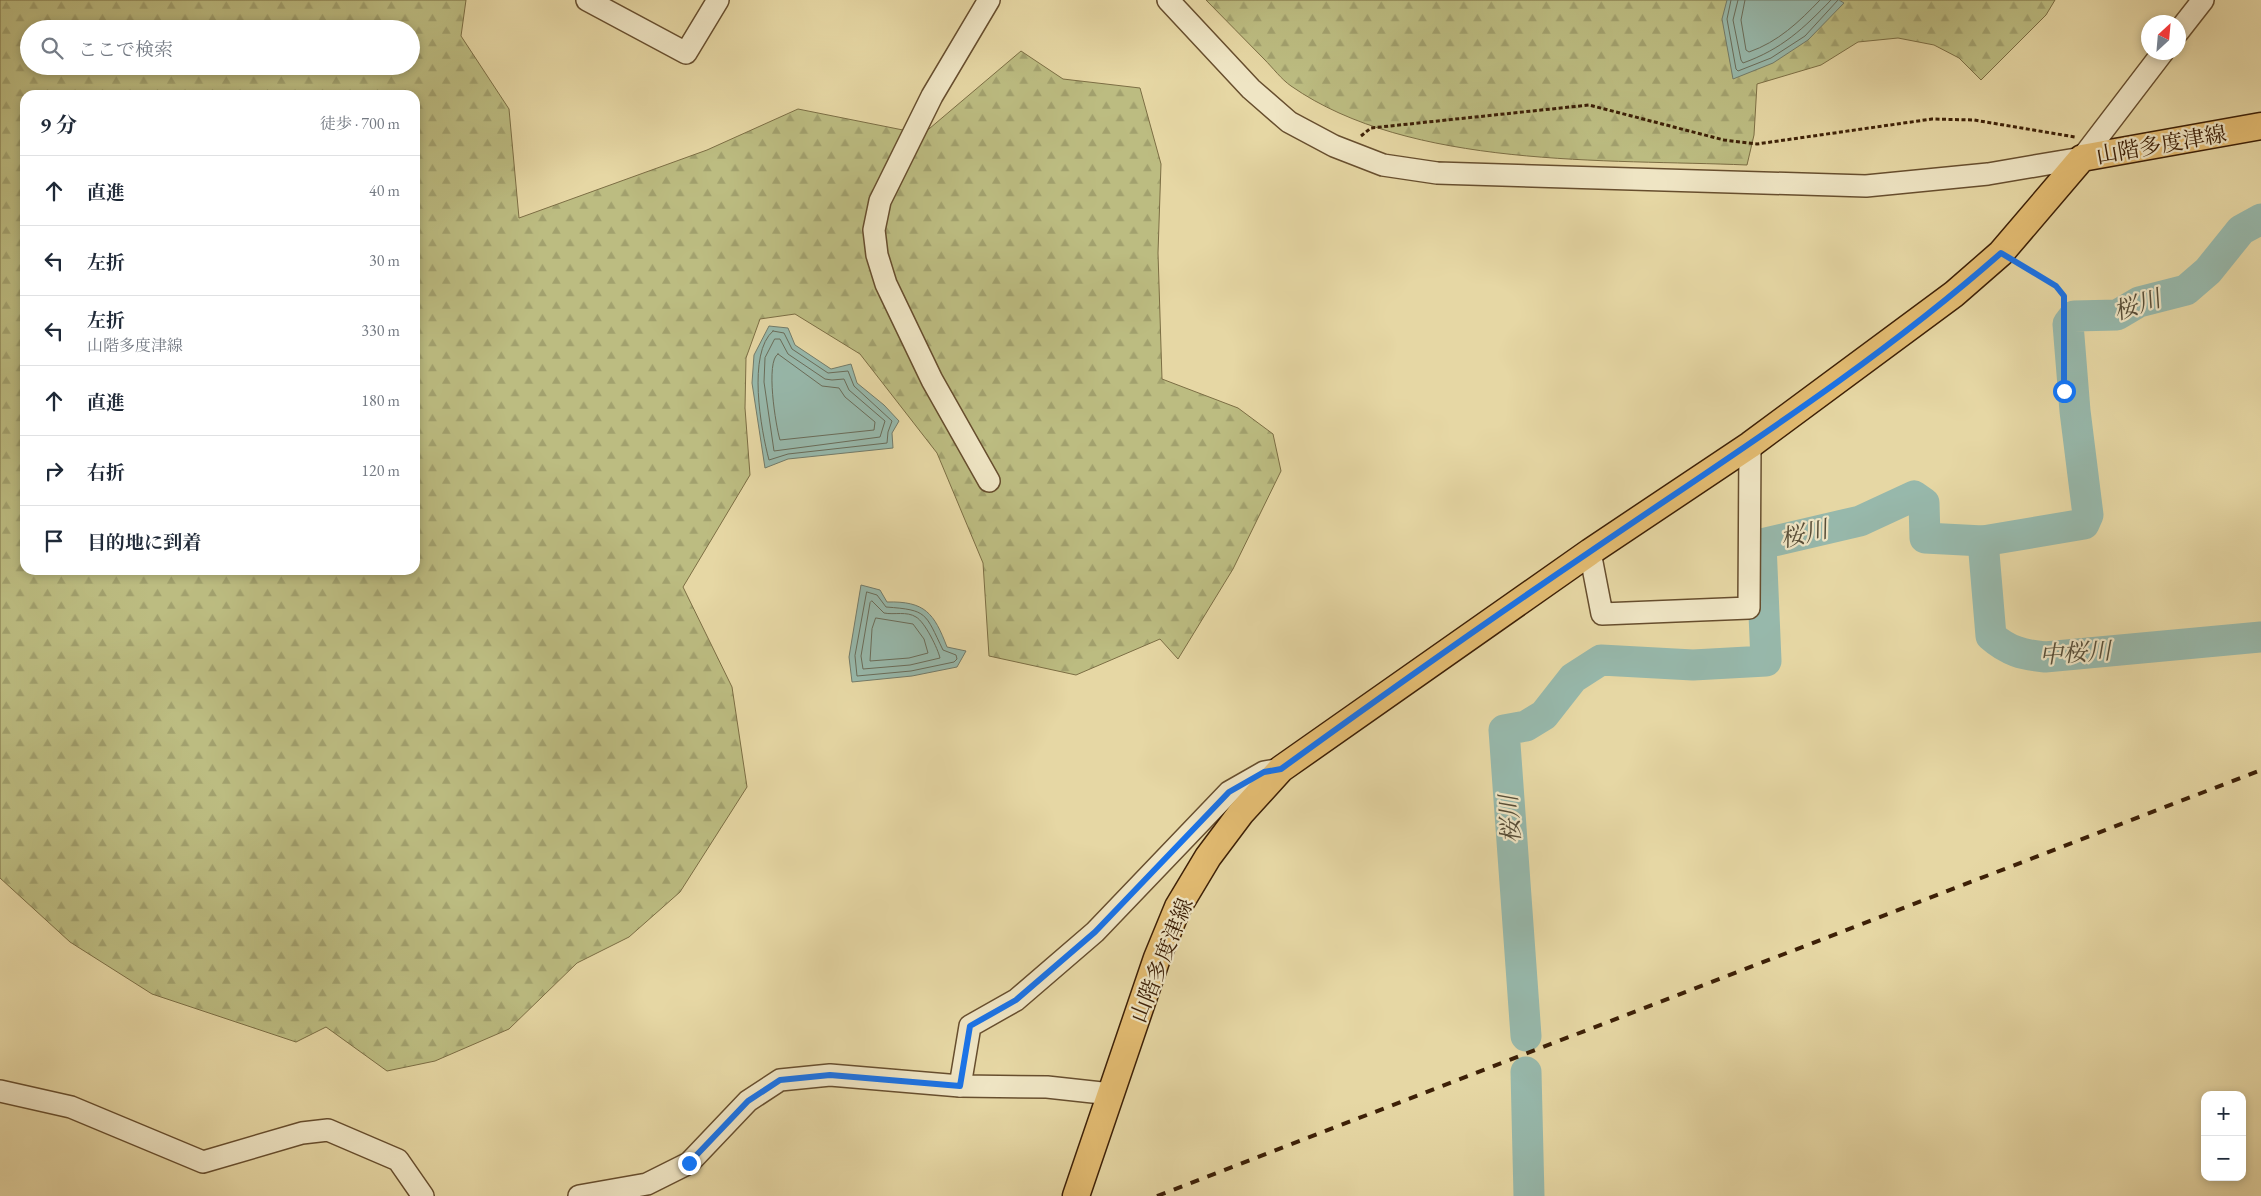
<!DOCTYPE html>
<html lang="ja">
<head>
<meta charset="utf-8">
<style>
	:root { --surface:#fff; --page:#f2f2f3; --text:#1f2937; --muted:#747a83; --line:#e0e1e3 }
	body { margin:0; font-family:"EB Garamond","Noto Serif JP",serif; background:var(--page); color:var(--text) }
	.controls { position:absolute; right:15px; bottom:15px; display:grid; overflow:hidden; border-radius:10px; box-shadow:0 2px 8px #0003 }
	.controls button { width:45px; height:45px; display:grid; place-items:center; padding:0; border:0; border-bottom:1px solid var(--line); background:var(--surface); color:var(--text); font:25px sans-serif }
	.compass { position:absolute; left:2141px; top:15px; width:45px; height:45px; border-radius:50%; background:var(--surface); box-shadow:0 2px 8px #0003; rotate:26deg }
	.stop { position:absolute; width:15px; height:15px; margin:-11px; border:4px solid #1a73e8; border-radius:50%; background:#fff }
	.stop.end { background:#1a73e8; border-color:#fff; box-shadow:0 1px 5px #0008 }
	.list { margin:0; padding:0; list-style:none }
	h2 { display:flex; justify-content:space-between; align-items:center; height:65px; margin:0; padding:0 20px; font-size:21px }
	h2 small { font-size:16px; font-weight:400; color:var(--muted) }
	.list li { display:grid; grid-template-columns:32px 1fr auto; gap:15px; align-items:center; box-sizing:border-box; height:70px; padding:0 20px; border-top:1px solid var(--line) }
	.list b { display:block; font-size:19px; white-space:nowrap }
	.list p { margin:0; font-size:16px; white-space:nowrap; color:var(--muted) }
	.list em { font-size:16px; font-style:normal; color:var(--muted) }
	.icon { flex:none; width:28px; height:28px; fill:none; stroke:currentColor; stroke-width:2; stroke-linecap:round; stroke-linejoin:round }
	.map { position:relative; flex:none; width:2261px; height:1196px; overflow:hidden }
	.search { position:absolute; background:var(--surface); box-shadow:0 2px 8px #0003; left:20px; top:20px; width:400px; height:55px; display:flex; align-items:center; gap:12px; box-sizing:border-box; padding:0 18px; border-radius:28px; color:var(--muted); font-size:19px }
	.panel { position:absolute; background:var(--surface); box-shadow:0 2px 8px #0003; left:20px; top:90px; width:400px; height:485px; border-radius:15px }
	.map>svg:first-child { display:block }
	.forest { fill:url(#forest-firs); stroke:#7c6e44; fill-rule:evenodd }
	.water { fill:#97b8ab; stroke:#737b69 }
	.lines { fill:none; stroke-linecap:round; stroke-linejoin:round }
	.shore { stroke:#6a6c59; stroke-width:1 }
	.river { stroke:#97b8ab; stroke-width:31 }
	.minor-casing { stroke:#674e2e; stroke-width:24 }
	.major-casing { stroke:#3d2007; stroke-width:29 }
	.path { stroke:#3d2007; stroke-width:3; stroke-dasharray:4 2.5; stroke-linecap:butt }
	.minor { stroke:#efe5c4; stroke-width:21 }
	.major { stroke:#e3bc72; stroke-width:26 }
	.rail { stroke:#3d2007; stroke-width:4; stroke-dasharray:9 9; stroke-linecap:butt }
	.route { stroke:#1a73e8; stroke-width:6 }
	.labels { text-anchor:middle; stroke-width:4.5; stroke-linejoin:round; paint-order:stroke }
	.street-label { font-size:22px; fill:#3d2007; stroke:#efe5c4 }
	.water-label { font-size:24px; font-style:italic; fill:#584e38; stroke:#efe5c4 }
</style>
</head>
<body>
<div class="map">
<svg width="2261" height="1196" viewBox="0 0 2261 1196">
	<defs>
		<pattern id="forest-firs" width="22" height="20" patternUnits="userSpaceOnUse" patternTransform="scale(1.25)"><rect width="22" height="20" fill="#bcbc81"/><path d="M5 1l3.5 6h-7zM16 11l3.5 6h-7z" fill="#a2a16e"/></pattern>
	</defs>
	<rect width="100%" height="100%" fill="#e6d7a4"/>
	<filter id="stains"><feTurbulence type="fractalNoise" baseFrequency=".004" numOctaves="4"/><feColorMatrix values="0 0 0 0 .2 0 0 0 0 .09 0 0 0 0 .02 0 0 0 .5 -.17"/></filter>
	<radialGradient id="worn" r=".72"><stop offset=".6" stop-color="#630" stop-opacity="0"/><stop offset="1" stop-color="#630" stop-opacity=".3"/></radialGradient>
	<g class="forest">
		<path d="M0,0H466L461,36L509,109L519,218L707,150L798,109L923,134L1021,51L1063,79L1140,88L1161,164L1158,253L1162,379L1238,408L1273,434L1281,471L1233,569L1178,659L1160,639L1076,675L989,656L983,563L937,453L860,354L795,314L760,319L746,358L745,408L750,475L683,587L732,687L747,787L680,892L629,937L577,963L509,1029L435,1061L387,1071L326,1027L296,1042L152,994L70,942L0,878ZM29,29H411V66H29ZM25,95H415V570H25Z"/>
		<path d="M1206,0H2055L2046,15L1981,80L1959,58L1934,45L1898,38L1858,42L1821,65L1757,84L1754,135L1747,165C1607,159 1410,169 1291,86C1281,79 1273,68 1264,59C1245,39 1225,20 1206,0Z"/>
	</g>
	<g class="water">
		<path d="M1727,0H1839L1844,3L1808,40L1773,63L1733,79L1722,19Z"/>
		<path d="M769,326L788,328L795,345L831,369L851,364L857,383L884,405L899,421L892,433L893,448L788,459L765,468L752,383L754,355Z"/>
		<path d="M861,585L880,590L887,602C925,601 934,613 947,647L966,651L957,667L912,676L852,682L849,657Z"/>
	</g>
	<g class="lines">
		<g class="shore">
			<path d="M1731,0L1727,19L1736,69L1738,71L1771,58L1805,36L1838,0"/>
			<path d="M1738,0L1733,20L1741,60L1743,63C1782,49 1803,29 1831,0"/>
			<path d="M1745,0L1741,20L1746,50L1749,52C1778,42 1799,22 1820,0"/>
			<path d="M773,331L784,333L792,349L828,373L848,371L854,386L892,421L888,432L887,443L788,454L769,460C761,430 747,353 773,331Z"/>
			<path d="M775,339H780L788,354L825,379L832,380L844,379L849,390L885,421L880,437L774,451L764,382L765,358Z"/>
			<path d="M778,354L822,386L839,388L845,397L875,422L874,430L780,440C776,427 765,361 778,354Z"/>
			<path d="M867,592L877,595L886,607C928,610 925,613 943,650L956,655L957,659L954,662L911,671L857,676L855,656Z"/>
			<path d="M872,601L884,613C894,615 907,611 916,617C925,622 938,649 940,658L910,665L863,669L861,656L870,603Z"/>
			<path d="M876,618L913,624L924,639L928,653L909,658L870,661L872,629Z"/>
		</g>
		<g class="river">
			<path d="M1983,541L1991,636C2008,651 2023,655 2045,657L2261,637"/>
			<path d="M1526,1036L1504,730L1526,726L1544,715L1573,678L1601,660L1693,665L1766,661L1761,544L1860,521L1914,496L1924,503L1925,538L1983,541L2084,524L2088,515L2075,411L2068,324L2074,316L2117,315L2139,302L2186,290L2208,271L2241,230L2261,219"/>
			<path d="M1526,1072L1529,1196"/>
		</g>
		<defs>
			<g id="minor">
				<path d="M587,0L686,53L718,0"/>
				<path d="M989,0L932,96L880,201L874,230L877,255L886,284L932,380L989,481"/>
				<path d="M1168,0L1251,89L1289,122L1334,146L1383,165L1437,173L1866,186L1988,174L2082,158L2163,52"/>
				<path d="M2178,32L2203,0"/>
				<path d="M1590,552L1602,614L1749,608L1750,445"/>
				<path d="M960,1086L970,1026L1016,1000L1095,932L1229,792L1264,772L1281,769"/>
				<path d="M0,1091L71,1107L203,1162L302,1133L328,1130L398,1160L423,1196"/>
				<path d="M579,1196L647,1184L689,1163L748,1101L780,1080L830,1075L960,1086L1047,1087L1111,1094"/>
			</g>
			<path id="major" d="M1076,1196L1157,958L1178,907L1208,857L1241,813L1281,769L1590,552L1750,445L1954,294L2001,253L2082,158L2261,126"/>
		</defs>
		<use href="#minor" class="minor-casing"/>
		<use href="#major" class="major-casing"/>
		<g class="path">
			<path d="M1361,136L1371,128L1589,105L1724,140L1757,144L1932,119L1974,120L2075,137"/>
			<path d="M2019,263L2056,286L2064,296V391"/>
		</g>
		<use href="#minor" class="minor"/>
		<use href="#major" class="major"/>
		<path class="rail" d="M1157,1196L2261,770"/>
	</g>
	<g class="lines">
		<path class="route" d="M689,1163L748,1101L780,1080L830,1075L960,1086L970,1026L1016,1000L1095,932L1229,792L1264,772L1281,769C1383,695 1486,622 1591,551C1730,456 1874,365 2001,253L2056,286L2064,296V391"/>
	</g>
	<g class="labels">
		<g class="street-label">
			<text transform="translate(2161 144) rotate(-10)" y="8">山階多度津線</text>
			<text transform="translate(1161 960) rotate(-68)" y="8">山階多度津線</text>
		</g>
		<g class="water-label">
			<text transform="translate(2137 305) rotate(-18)" y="8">桜川</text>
			<text transform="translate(1804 534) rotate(-13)" y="8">桜川</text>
			<text transform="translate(2075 653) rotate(-4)" y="8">中桜川</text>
			<text transform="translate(1510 819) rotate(-94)" y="8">桜川</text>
		</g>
	</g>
	<rect width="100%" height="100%" filter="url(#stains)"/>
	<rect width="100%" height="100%" fill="url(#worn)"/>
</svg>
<div class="controls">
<button>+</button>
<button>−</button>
</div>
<svg class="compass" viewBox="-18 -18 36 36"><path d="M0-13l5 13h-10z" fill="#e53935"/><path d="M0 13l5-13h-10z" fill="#747a83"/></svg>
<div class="stop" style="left:2064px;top:391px"></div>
<div class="stop end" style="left:689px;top:1163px"></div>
<div class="search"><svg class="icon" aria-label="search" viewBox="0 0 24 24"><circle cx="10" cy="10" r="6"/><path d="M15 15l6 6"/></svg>ここで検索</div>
<section class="panel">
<h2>9 分<small>徒歩 · 700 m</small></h2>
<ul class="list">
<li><svg class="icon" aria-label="ahead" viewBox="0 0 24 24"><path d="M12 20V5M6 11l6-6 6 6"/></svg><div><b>直進</b></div><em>40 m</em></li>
<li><svg class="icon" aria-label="left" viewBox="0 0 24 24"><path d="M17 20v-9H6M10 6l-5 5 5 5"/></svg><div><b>左折</b></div><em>30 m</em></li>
<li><svg class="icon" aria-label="left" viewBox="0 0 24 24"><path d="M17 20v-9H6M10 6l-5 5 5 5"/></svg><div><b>左折</b><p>山階多度津線</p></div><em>330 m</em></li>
<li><svg class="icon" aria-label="ahead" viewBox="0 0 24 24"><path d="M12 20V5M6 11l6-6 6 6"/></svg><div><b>直進</b></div><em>180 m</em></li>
<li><svg class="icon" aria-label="right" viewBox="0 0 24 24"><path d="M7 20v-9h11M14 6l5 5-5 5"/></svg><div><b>右折</b></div><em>120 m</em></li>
<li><svg class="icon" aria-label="arrive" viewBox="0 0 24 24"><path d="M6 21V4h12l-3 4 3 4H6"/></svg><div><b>目的地に到着</b></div></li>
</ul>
</section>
</div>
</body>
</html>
